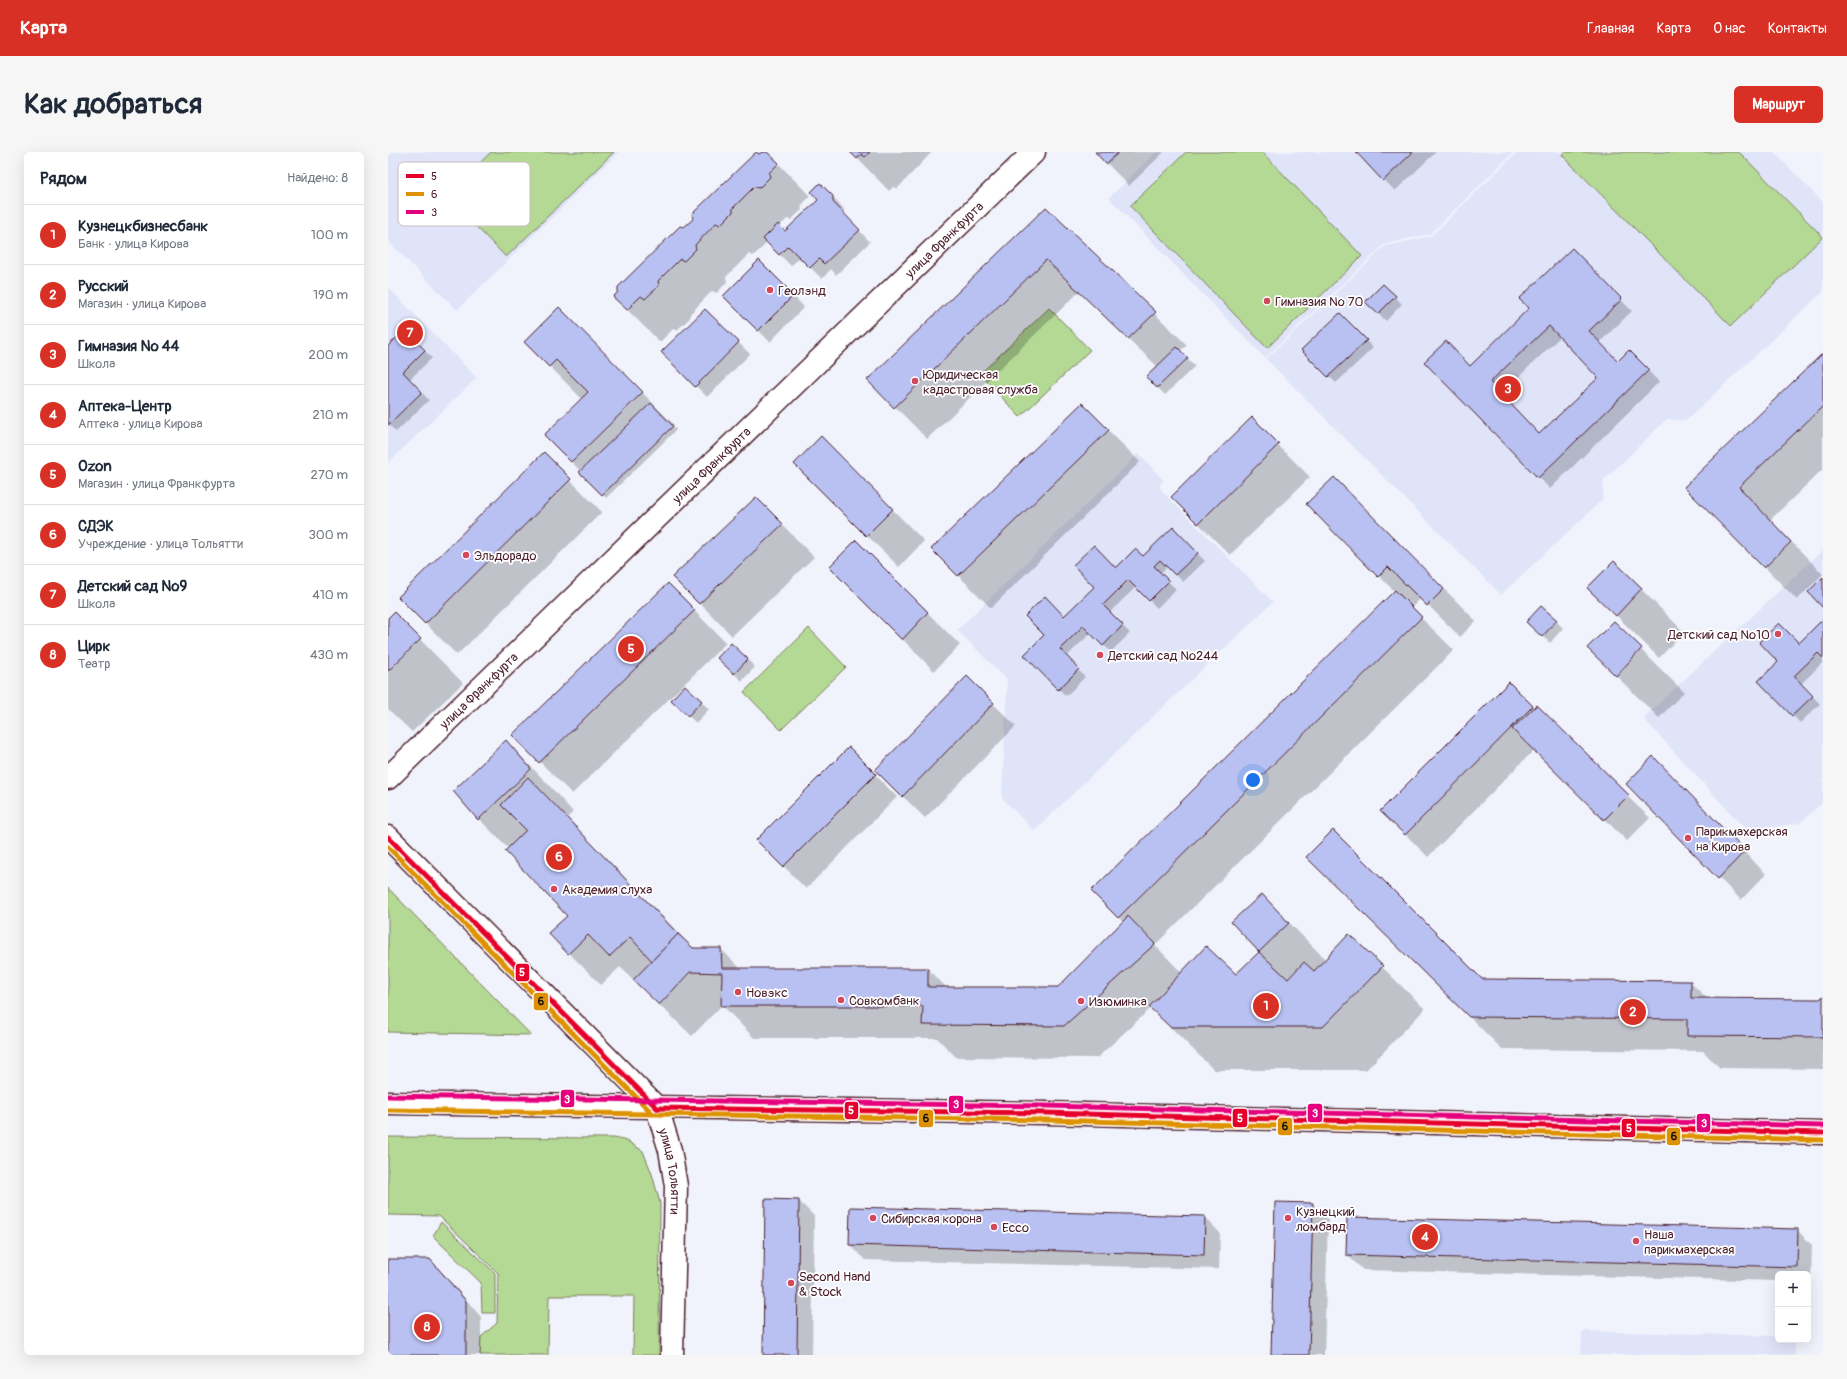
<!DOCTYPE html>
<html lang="ru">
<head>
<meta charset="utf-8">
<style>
	:root { --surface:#fff; --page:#f6f6f7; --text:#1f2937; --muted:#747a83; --line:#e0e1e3; --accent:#d93025 }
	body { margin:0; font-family:Pangolin,sans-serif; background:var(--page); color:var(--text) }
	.controls { position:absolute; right:12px; bottom:12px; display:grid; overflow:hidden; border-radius:6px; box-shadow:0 4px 16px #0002 }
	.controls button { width:36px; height:36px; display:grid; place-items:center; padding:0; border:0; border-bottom:1px solid var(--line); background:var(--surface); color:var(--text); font:20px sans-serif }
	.you { position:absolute; left:865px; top:628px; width:14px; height:14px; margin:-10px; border:3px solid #fff; border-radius:50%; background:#1a73e8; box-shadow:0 0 0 6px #1a73e833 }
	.badge { display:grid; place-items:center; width:26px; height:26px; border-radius:50%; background:var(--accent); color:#fff; font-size:13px; font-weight:700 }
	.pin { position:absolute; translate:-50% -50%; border:2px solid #fff; box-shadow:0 1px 4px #0006 }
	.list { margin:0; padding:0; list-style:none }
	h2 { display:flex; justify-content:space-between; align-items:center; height:52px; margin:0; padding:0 16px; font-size:17px }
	h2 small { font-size:13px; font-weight:400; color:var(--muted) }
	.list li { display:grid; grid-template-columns:26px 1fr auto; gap:12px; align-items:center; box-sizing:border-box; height:60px; padding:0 16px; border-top:1px solid var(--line) }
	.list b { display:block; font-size:15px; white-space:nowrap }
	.list p { margin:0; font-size:13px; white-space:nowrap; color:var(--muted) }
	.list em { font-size:13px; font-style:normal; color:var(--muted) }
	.map { position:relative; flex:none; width:1435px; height:1203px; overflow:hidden; border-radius:6px }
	header { display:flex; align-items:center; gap:24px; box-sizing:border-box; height:56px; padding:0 20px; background:var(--accent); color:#fff }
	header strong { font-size:19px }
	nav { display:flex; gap:22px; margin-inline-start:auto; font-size:14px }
	.intro { display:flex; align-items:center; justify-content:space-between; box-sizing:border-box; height:96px; padding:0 24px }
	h1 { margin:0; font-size:28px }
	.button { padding:10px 18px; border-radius:6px; background:var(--accent); color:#fff; font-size:14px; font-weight:700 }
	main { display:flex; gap:24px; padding:0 24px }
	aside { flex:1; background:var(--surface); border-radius:6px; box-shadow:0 4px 16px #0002 }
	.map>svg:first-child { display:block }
	.built { fill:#e0e4f9 }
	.green { fill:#b3d994; stroke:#7e7c60 }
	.shadow { fill:#0003; fill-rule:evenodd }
	.building { fill:#b8c1f2; stroke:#4a1f2b; fill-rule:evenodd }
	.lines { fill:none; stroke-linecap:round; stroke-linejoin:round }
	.secondary-casing { stroke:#4a1f2b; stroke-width:25 }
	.primary-casing { stroke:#4a1f2b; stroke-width:25 }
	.secondary { stroke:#fff; stroke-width:22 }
	.primary { stroke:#fff; stroke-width:22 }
	.bus-1-casing { stroke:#fff; stroke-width:8 }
	.bus-2-casing { stroke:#fff; stroke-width:8 }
	.bus-3-casing { stroke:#fff; stroke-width:8 }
	.bus-1 { stroke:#e4002b; stroke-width:5 }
	.bus-2 { stroke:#dd9206; stroke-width:5 }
	.bus-3 { stroke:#e5007d; stroke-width:5 }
	.poi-dot { fill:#d1495b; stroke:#fff; stroke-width:1.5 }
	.labels { text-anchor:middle; stroke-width:3.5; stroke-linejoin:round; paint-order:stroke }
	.street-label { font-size:13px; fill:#4a1f2b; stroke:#fff }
	.poi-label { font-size:13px; fill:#4a1f2b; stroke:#fff; text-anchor:start }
	.key { fill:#fff; stroke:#c9bcbf; stroke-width:1 }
	.key-label { font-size:11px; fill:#4a1f2b }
	.line-badge { stroke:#fff; stroke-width:1.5 }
	.badge-label { font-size:11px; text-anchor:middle; font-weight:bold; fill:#fff }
	.pale-badge-label { font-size:11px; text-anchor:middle; font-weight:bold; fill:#111 }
</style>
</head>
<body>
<header>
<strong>Карта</strong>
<nav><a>Главная</a><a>Карта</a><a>О нас</a><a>Контакты</a></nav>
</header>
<div class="intro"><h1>Как добраться</h1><a class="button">Маршрут</a></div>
<main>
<aside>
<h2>Рядом<small>Найдено: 8</small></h2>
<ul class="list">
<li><span class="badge">1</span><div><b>Кузнецкбизнесбанк</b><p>Банк · улица Кирова</p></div><em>100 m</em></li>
<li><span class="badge">2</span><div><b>Русский</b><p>Магазин · улица Кирова</p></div><em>190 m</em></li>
<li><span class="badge">3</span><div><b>Гимназия № 44</b><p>Школа</p></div><em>200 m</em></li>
<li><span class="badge">4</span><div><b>Аптека-Центр</b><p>Аптека · улица Кирова</p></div><em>210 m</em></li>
<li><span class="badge">5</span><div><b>Ozon</b><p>Магазин · улица Франкфурта</p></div><em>270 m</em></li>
<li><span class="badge">6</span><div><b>СДЭК</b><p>Учреждение · улица Тольятти</p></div><em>300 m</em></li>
<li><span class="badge">7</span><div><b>Детский сад №9</b><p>Школа</p></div><em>410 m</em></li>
<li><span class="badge">8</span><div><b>Цирк</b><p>Театр</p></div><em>430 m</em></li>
</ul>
</aside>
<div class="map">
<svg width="1435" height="1203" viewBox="0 0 1435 1203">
	<rect width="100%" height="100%" fill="#f1f3fc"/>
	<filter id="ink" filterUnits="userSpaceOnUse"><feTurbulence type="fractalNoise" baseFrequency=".025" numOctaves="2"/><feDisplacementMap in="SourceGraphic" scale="8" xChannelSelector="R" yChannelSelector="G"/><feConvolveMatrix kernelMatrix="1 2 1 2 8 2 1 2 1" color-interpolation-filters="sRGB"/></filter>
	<g filter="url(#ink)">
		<g class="built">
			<path d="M0,0H231L69,158L0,89Z"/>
			<path d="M768,0H1126L1042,82L997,92L877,206L721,46Z"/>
			<path d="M1129,0H1386L1435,50V140L1298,269L1279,267L1215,329V347L1113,443L878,207L997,94L1043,84Z"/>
			<path d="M0,135L89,226L0,311Z"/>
			<path d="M751,301L776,329L771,334L775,340L885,450L646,679L614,646L619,528L569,478Z"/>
			<path d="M1435,398V650L1412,671L1359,679L1255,566Z"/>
			<path d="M1194,1179L1390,1184V1188H1407V1203H1193Z"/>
		</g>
		<g class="green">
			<path d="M103,0H226L118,105L58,44Z"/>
			<path d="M798,0H874L974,104L879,196L742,54Z"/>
			<path d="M1176,0H1351L1435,85L1343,174L1174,3Z"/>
			<path d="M661,156L702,198L632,265L592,222Z"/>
			<path d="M421,476L458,515L393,578L356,540Z"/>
			<path d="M0,736L143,883L0,880Z"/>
			<path d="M0,985L226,986L239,989L255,999L264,1022L272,1051L271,1203H245L246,1144H161L160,1203H92L93,1185L109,1171L110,1121L51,1064L0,1063Z"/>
			<path d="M53,1070L107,1121V1161H94L93,1131L45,1084Z"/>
		</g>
		<g class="shadow">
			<path d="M375,0H378L390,11L422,44L413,54L414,58L403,68L399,67L391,75L397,81L444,44L456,57V62L482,90L448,123L443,117L434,127L412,105L403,114L377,88V93L365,104L361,102L338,125L339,130L329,141L324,139L302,162V166L289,178L286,176L272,190L226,145Z"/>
			<path d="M463,0H544L509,37L506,34L501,39Z"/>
			<path d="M708,0H776L741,34Z"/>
			<path d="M969,0H1048L1007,39Z"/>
			<path d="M658,56L799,193L792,199L807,214L777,243L759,225L770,215L691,140L539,287L481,228Z"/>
			<path d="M1184,97L1244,159L1211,191L1230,210L1241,199L1271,230L1162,337L1037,210L1082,215L1142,156ZM1172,185L1211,226L1152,283L1113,242Z"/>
			<path d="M371,109L416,155L382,190L337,144Z"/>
			<path d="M995,133L1014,152L998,169L979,150Z"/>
			<path d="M317,158L362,202L319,245L274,200Z"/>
			<path d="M952,162L985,196L948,231L915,198Z"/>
			<path d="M17,179L44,206L21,228L41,248L8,280L0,272V195Z"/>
			<path d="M204,189L286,273L285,274L288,278L218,346L158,283L194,247L138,190Z"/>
			<path d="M1435,202V317L1382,368L1435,422L1409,448L1298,335Z"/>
			<path d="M694,252L752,310L603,456L544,397Z"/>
			<path d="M864,267L922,325L842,403L784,345Z"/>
			<path d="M433,286L536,389L511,415L407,312Z"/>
			<path d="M156,302L214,360L69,503L11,445Z"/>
			<path d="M946,326L1088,469L1072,485L1033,446L1023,456L1066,498L767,793L794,821L848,823L873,801L845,771L874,743L938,808L994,815L1037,857L978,918H826L763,856L709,906L568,905L549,886H366L334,853L304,884L232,815L213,833L181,801L180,764L121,697L91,667L118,589L160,632L185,660L179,666L306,797H333L353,817H540L559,836H671L735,770L705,739L1007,440L920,352Z"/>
			<path d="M368,346L426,405L344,484L286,425Z"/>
			<path d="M785,377L817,409L795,430L780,414L772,422L788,437L769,456L748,435L721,461L742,481L723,500L703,481L678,505L697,525L678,544L637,503L728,417L755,406Z"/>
			<path d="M468,389L572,493L546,519L443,415Z"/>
			<path d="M1226,410L1296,480L1271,506L1201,436Z"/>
			<path d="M280,432L338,491L184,642L125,583Z"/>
			<path d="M6,461L75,531L24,580L0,557V467Z"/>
			<path d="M1168,469L1175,476L1162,491L1147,477Z"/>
			<path d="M1435,469V510L1413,532L1432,552L1412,571L1371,529Z"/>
			<path d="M1226,471L1296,540L1271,566L1200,496Z"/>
			<path d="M343,492L367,515L354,529L330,506Z"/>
			<path d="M579,526L628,574L537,666L488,618Z"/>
			<path d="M1121,531L1262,666L1239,689L1146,598L1040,705L994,659Z"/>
			<path d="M297,534L321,557L308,571L284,548Z"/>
			<path d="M461,596L509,645L418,737L370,688Z"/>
			<path d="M1287,628L1378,722L1353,748L1331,726Z"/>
			<path d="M951,737L1094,828L1302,830L1320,847L1432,848L1435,845V917L1332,916L1315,899L1114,897Z"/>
			<path d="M411,1049L426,1064L424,1203H376Z"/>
			<path d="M924,1052L940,1067L936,1203H884Z"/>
			<path d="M817,1065L832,1081L831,1117L477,1108L462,1093Z"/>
			<path d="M1409,1078L1424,1093L1423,1130H1420V1122H1390V1129L975,1118L959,1103Z"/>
			<path d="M0,1108H41L57,1123L93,1165V1203H0Z"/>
		</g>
		<g class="building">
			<path d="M368,0L371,2L374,0H379L391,11L381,21L382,25L371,36L366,35L345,56V60L332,73L328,71L307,93L308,97L296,109L292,107L270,129L271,134L257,147L253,144L239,158L225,145L230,140V135L292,74L296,75L305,67L304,62Z"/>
			<path d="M462,0H482L477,5L473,2L469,7Z"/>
			<path d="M707,0H731L718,12Z"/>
			<path d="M968,0H1025L995,29Z"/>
			<path d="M432,31L445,44V50L472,78L436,112L431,107L422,116L400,94L391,103L375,87L390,72L397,79L430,48L423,40Z"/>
			<path d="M658,55L768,160L740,187L658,108L506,256L479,228Z"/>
			<path d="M1184,96L1234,147L1201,179L1230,209L1241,198L1261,218L1150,326L1036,210L1058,189L1082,214L1141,156L1131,147ZM1161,174L1210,226L1151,282L1102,230Z"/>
			<path d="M371,108L406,143L370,179L335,144Z"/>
			<path d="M995,132L1008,144L990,162L977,150Z"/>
			<path d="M171,155L255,240L183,310L156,283L200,240L168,208L161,215L136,190Z"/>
			<path d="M317,157L351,190L307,235L273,200Z"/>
			<path d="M952,161L979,188L940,225L913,198Z"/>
			<path d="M17,178L37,198L15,220L34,240L0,273V194Z"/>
			<path d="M789,195L800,206L769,236L758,225Z"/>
			<path d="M1435,201V254L1351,335L1403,390L1376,416L1296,335Z"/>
			<path d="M263,251L285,274L214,343L191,320Z"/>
			<path d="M694,251L721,278L570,424L543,397Z"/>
			<path d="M864,265L891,292L810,372L783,345Z"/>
			<path d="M433,284L505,357L478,384L406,312Z"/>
			<path d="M156,300L183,327L37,472L10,445Z"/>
			<path d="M946,325L1056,437L1039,454L1000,415L990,425L918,352Z"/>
			<path d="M368,345L395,372L311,452L284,425Z"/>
			<path d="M785,375L810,401L787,423L772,408L766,414L781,429L761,449L740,428L715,453L735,473L715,494L695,474L672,497L691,517L670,538L636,503L656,483L637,464L657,444L676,464L706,435L685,413L706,393L728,416L747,397L755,404Z"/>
			<path d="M468,388L540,460L514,488L441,415Z"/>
			<path d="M1226,409L1254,436L1228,464L1199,436Z"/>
			<path d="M1435,425V456L1420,440Z"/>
			<path d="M280,431L307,458L151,611L124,583Z"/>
			<path d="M1007,438L1034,465L730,766L703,739Z"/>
			<path d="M1153,454L1169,468L1154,485L1138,470Z"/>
			<path d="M6,460L33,487L0,519V466Z"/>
			<path d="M1435,467V506L1430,501L1406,524L1425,544L1404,564L1370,529L1390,510L1371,490L1391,471L1411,491Z"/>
			<path d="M1226,469L1254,496L1228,524L1199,496Z"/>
			<path d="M343,491L360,507L346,522L329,506Z"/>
			<path d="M579,524L606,551L514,645L487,618Z"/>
			<path d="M1121,530L1145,554L1017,683L992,659Z"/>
			<path d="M297,533L314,549L300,564L283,548Z"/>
			<path d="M1149,553L1241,643L1216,668L1124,577Z"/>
			<path d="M118,588L143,617L90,668L65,639Z"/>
			<path d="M461,595L488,622L395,715L368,688Z"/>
			<path d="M1265,604L1357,699L1330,727L1238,632Z"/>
			<path d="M140,625L290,782L264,809L242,785L221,805L200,783L180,802L160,781L179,764L117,699L138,678L113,653Z"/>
			<path d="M945,678L1094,827L1303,829V846L1432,847L1435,844V885L1299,884V867L1081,865L918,705Z"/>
			<path d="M874,742L901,771L871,800L843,770Z"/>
			<path d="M740,764L767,792L676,874L534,873L535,854H333L334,821L302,820L271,853L245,828L290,782L305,796H333L334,816H540V835H670Z"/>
			<path d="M961,782L995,814L935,875H782L761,855L818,794L848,822L871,800L900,827L916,810L926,819Z"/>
			<path d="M377,1047L411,1048L409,1203H375Z"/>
			<path d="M887,1050L925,1051L921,1203H883Z"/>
			<path d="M462,1055L817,1064L816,1103L461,1093Z"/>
			<path d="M959,1065L1410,1077L1409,1115L958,1103Z"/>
			<path d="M0,1107H42L78,1149V1203H0Z"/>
		</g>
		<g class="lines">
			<defs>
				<g id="secondary">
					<path id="s1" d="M0,626L646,0"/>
					<path id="s2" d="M0,685L269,956L282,998L288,1034L284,1203"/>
				</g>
				<path id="primary" d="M0,951L659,961L1435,981"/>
			</defs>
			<use href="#secondary" class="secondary-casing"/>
			<use href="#primary" class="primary-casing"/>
			<use href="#secondary" class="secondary"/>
			<use href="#primary" class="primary"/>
			<defs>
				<g id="bus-1">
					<path d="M0,685L269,956"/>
					<path d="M269,956L659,961L1435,981"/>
				</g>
				<g id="bus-2">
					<path d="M0,695L264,961"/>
					<path d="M0,958L659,968L1435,988"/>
				</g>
				<path id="bus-3" d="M0,944L659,954L1435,974"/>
			</defs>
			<use href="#bus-1" class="bus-1-casing"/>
			<use href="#bus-2" class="bus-2-casing"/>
			<use href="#bus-3" class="bus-3-casing"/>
			<use href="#bus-1" class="bus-1"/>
			<use href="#bus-2" class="bus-2"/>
			<use href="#bus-3" class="bus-3"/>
		</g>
	</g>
	<g class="poi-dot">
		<circle cx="382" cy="138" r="4"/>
		<circle cx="879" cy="149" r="4"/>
		<circle cx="527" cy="229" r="4"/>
		<circle cx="78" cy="403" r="4"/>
		<circle cx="1390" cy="482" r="4"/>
		<circle cx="712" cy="503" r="4"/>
		<circle cx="1300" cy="686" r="4"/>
		<circle cx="166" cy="737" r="4"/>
		<circle cx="350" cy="840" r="4"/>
		<circle cx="453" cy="848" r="4"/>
		<circle cx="693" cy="849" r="4"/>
		<circle cx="485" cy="1066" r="4"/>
		<circle cx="900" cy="1066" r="4"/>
		<circle cx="606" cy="1075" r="4"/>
		<circle cx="1248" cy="1089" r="4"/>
		<circle cx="403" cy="1131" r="4"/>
	</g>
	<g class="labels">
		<g class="street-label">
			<text dy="5" stroke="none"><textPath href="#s1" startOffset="774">улица Франкфурта</textPath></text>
			<text dy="5" stroke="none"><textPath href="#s1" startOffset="450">улица Франкфурта</textPath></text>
			<text dy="5" stroke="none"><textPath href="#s1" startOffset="126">улица Франкфурта</textPath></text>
			<text dy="5" stroke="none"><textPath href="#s2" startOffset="447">улица Тольятти</textPath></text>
		</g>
		<g class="poi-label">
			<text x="390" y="143">Геолэнд</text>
			<text x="887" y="154">Гимназия № 70</text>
			<text x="535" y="227">Юридическая<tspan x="535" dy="15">кадастровая служба</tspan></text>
			<text x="86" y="408">Эльдорадо</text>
			<text x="1382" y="487" text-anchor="end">Детский сад №10</text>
			<text x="720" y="508">Детский сад №244</text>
			<text x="1308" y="684">Парикмахерская<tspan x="1308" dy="15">на Кирова</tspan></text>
			<text x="174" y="742">Академия слуха</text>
			<text x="358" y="845">Новэкс</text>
			<text x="461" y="853">Совкомбанк</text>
			<text x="701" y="854">Изюминка</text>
			<text x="908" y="1064">Кузнецкий<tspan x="908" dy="15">ломбард</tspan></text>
			<text x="493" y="1071">Сибирская корона</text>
			<text x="614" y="1080">Ecco</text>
			<text x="1256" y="1087">Наша<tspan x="1256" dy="15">парикмахерская</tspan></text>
			<text x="411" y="1129">Second Hand<tspan x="411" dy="15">&amp; Stock</tspan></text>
		</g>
	</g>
	<rect x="10" y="10" width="132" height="64" rx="6" class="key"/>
	<rect x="18" y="22" width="18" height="4" fill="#e4002b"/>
	<rect x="18" y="40" width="18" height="4" fill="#dd9206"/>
	<rect x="18" y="58" width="18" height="4" fill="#e5007d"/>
	<g class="key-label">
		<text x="43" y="28">5</text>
		<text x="43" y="46">6</text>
		<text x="43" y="64">3</text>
	</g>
	<g class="line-badge">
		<rect x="127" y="811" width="15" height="19" rx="4" fill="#e4002b"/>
		<rect x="145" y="840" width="16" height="19" rx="4" fill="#dd9206"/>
		<rect x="172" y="937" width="15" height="19" rx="4" fill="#e5007d"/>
		<rect x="560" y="943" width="16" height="19" rx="4" fill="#e5007d"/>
		<rect x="456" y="949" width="15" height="19" rx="4" fill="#e4002b"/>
		<rect x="919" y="951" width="16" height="20" rx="4" fill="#e5007d"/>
		<rect x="844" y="956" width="16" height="20" rx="4" fill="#e4002b"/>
		<rect x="530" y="957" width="16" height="19" rx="4" fill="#dd9206"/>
		<rect x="1308" y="961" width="15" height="20" rx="4" fill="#e5007d"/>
		<rect x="889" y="965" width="16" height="19" rx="4" fill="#dd9206"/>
		<rect x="1233" y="966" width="15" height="20" rx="4" fill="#e4002b"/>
		<rect x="1278" y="975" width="15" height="19" rx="4" fill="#dd9206"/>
	</g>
	<g class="badge-label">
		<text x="134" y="824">5</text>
		<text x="179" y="951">3</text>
		<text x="568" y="956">3</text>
		<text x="463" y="962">5</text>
		<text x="927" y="965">3</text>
		<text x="852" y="970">5</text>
		<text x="1316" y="975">3</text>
		<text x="1241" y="980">5</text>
	</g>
	<g class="pale-badge-label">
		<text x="153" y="853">6</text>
		<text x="538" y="970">6</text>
		<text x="897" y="978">6</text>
		<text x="1286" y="988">6</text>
	</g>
</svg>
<div class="controls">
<button>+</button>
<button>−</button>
</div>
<div class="you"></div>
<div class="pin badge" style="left:878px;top:854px">1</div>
<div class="pin badge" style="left:1245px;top:860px">2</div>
<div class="pin badge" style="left:1120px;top:237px">3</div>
<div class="pin badge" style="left:1037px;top:1085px">4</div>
<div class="pin badge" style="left:243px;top:497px">5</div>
<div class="pin badge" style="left:171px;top:705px">6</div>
<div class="pin badge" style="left:22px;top:181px">7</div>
<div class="pin badge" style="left:39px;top:1175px">8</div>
</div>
</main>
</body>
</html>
